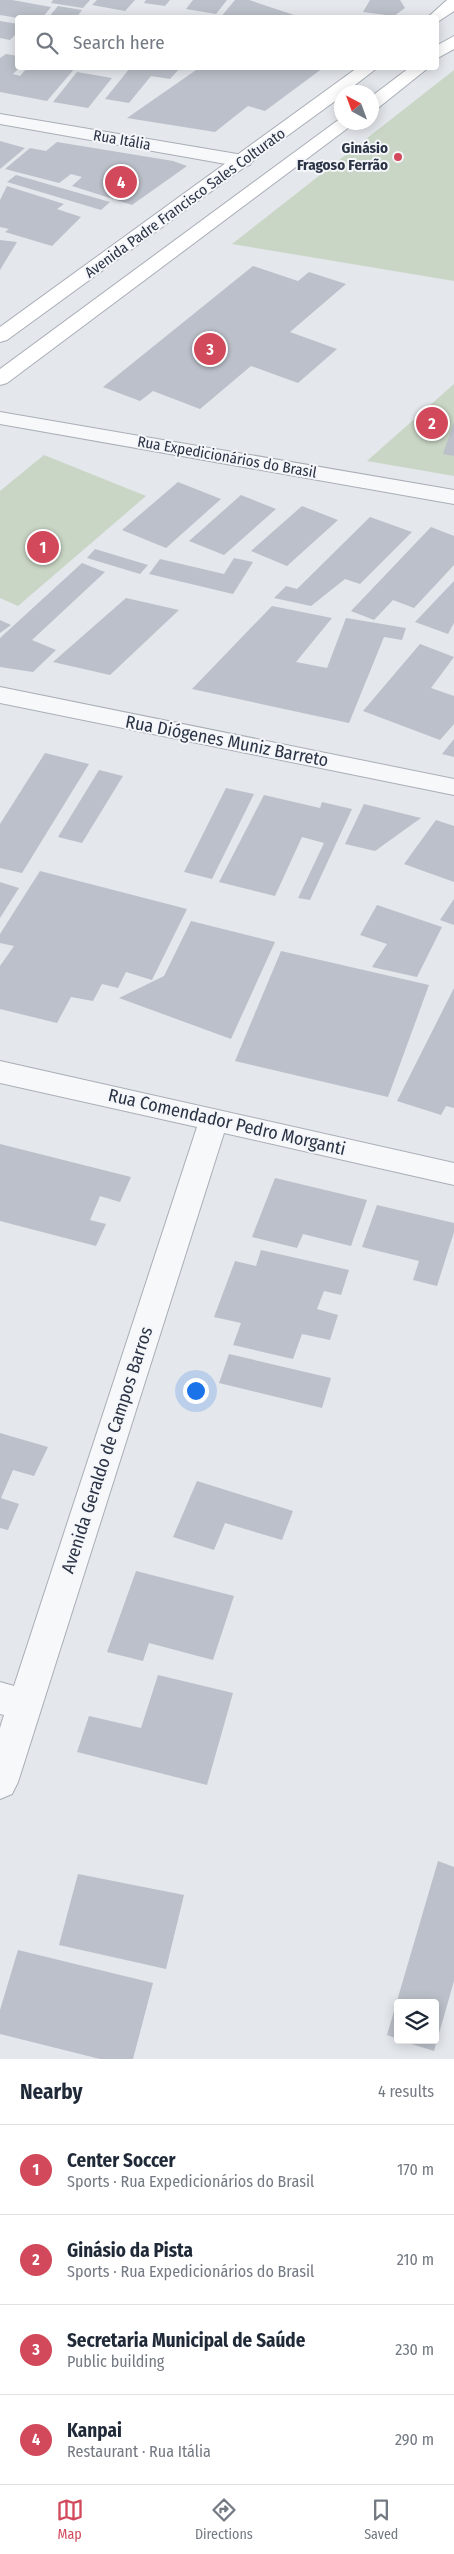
<!DOCTYPE html>
<html lang="en">
<head>
<meta charset="utf-8">
<style>
	:root { --surface:#fff; --page:#f6f6f7; --text:#1f2937; --muted:#747a83; --line:#e0e1e3; --accent:#d1495b }
	body { margin:0; font-family:"Fira Sans Condensed",sans-serif; background:var(--page); color:var(--text) }
	.controls { position:absolute; right:15px; bottom:15px; display:grid; overflow:hidden; border-radius:5px; box-shadow:0 2px 12px #0003 }
	.controls button { width:45px; height:45px; display:grid; place-items:center; padding:0; border:0; border-bottom:1px solid var(--line); background:var(--surface); color:var(--text); font:25px sans-serif }
	.compass { position:absolute; left:334px; top:85px; width:45px; height:45px; border-radius:50%; background:var(--surface); box-shadow:0 2px 12px #0003; rotate:319deg }
	.you { position:absolute; left:195px; top:1390px; width:18px; height:18px; margin:-12px; border:4px solid #fff; border-radius:50%; background:#1a73e8; box-shadow:0 0 0 8px #1a73e833 }
	.badge { display:grid; place-items:center; width:32px; height:32px; border-radius:50%; background:var(--accent); color:#fff; font-size:16px; font-weight:700 }
	.pin { position:absolute; translate:-50% -50%; border:2px solid #fff; box-shadow:0 1px 5px #0006 }
	.list { margin:0; padding:0; list-style:none }
	h2 { display:flex; justify-content:space-between; align-items:center; height:65px; margin:0; padding:0 20px; font-size:21px }
	h2 small { font-size:16px; font-weight:400; color:var(--muted) }
	.list li { display:grid; grid-template-columns:32px 1fr auto; gap:15px; align-items:center; box-sizing:border-box; height:90px; padding:0 20px; border-top:1px solid var(--line) }
	.list b { display:block; font-size:19px; white-space:nowrap }
	.list p { margin:0; font-size:16px; white-space:nowrap; color:var(--muted) }
	.list em { font-size:16px; font-style:normal; color:var(--muted) }
	.icon { flex:none; width:28px; height:28px; fill:none; stroke:currentColor; stroke-width:2; stroke-linecap:round; stroke-linejoin:round }
	.map { position:relative; flex:none; width:454px; height:2059px; overflow:hidden }
	.search { position:absolute; background:var(--surface); box-shadow:0 2px 12px #0003; left:15px; right:15px; top:15px; height:55px; display:flex; align-items:center; gap:12px; box-sizing:border-box; padding:0 18px; border-radius:5px; color:var(--muted); font-size:19px }
	.sheet { height:425px; background:var(--surface) }
	nav { display:flex; justify-content:space-around; align-items:center; box-sizing:border-box; height:70px; border-top:1px solid var(--line); background:var(--surface); font-size:14px; color:var(--muted) }
	nav a { display:grid; justify-items:center; gap:2px }
	nav .on { color:var(--accent) }
	.map>svg:first-child { display:block }
	.green { fill:#c9d6c5 }
	.building { fill:#bbc0ca }
	.lines { fill:none; stroke-linecap:round; stroke-linejoin:round }
	.street-casing { stroke:#a9aeb7; stroke-width:2 }
	.secondary-casing { stroke:#a9aeb7; stroke-width:2 }
	.street { fill:#f7f8fa; fill-rule:evenodd }
	.secondary { fill:#fff; fill-rule:evenodd }
	.poi-dot { fill:#d1495b; stroke:#f4f6f9; stroke-width:2 }
	.labels { text-anchor:middle; stroke-width:4; stroke-linejoin:round; paint-order:stroke }
	.far-street-label { font-size:15px; fill:#2b3445; stroke:#f4f6f9 }
	.far-poi-label { font-size:15px; font-weight:bold; fill:#2b3445; stroke:#f4f6f9; text-anchor:end }
	.street-label { font-size:18px; fill:#2b3445; stroke:#f4f6f9 }
</style>
</head>
<body>
<div class="map">
<svg width="454" height="2059" viewBox="0 0 454 2059">
	<rect width="100%" height="100%" fill="#e4e7ec"/>
	<g class="green">
		<path d="M454,70V281L232,244Z"/>
		<path d="M454,384V476L367,461Z"/>
		<path d="M44,455L146,496L18,606L0,598V491Z"/>
	</g>
	<g class="building">
		<path d="M0,0H12L51,7L42,18H18L0,15Z"/>
		<path d="M53,0H90L83,8L51,3Z"/>
		<path d="M97,0H135L125,11L92,5Z"/>
		<path d="M146,0H170L165,6L144,3Z"/>
		<path d="M193,0H227L216,14L186,9Z"/>
		<path d="M235,0H249L303,18H220Z"/>
		<path d="M370,0H400L405,8L394,16L363,12Z"/>
		<path d="M58,6L82,10L76,18H48Z"/>
		<path d="M0,21L18,24V32L10,40L0,38Z"/>
		<path d="M6,54L18,56L19,68L13,74L20,76L27,68H75L47,101L0,92V58Z"/>
		<path d="M130,68H180L170,79L151,76L129,103L105,99Z"/>
		<path d="M199,68H323L265,111L248,106L215,132L127,118Z"/>
		<path d="M77,72L112,78L88,108L53,102Z"/>
		<path d="M0,141L25,148L0,169Z"/>
		<path d="M57,142L173,161L187,166L132,205L72,186L82,177L71,174L59,183L5,169L30,148L46,151Z"/>
		<path d="M16,175L110,202L101,210L7,182Z"/>
		<path d="M7,186L64,204L57,209L81,217L52,246L5,232L9,229L0,227V200Z"/>
		<path d="M0,240L17,242L0,270Z"/>
		<path d="M253,266L298,281L309,272L346,284L290,332L337,349L298,383L251,366L200,409L153,391L140,401L103,387Z"/>
		<path d="M454,422V456L443,454Z"/>
		<path d="M178,482L221,499L166,548L122,530Z"/>
		<path d="M241,495L276,509L224,555L189,541Z"/>
		<path d="M302,506L338,520L287,566L251,551Z"/>
		<path d="M370,517L412,532L360,584L345,579L311,606L274,598L286,586L297,589Z"/>
		<path d="M431,527L454,536V565L414,608L393,600L374,620L351,611Z"/>
		<path d="M95,549L148,565L140,574L87,558Z"/>
		<path d="M234,558L253,562L233,594L149,574L160,559L224,574Z"/>
		<path d="M82,563L105,572L32,640L56,650L33,672L0,667V638Z"/>
		<path d="M454,581V623L448,634L415,622Z"/>
		<path d="M126,598L179,610L110,675L53,662Z"/>
		<path d="M272,606L332,618L296,662L327,668L346,618L406,628L402,640L384,637L349,723L192,689Z"/>
		<path d="M0,620L11,625L0,633Z"/>
		<path d="M420,644L454,657L431,688L454,696V724L440,740L363,711Z"/>
		<path d="M454,739V757L442,754Z"/>
		<path d="M45,753L89,764L22,873L0,868V824Z"/>
		<path d="M99,770L123,776L82,843L58,837Z"/>
		<path d="M226,788L254,794L212,879L184,872Z"/>
		<path d="M264,795L320,808L322,802L352,809L310,900L298,898L324,843L302,837L275,896L219,882Z"/>
		<path d="M364,804L421,818L375,851L345,844Z"/>
		<path d="M436,820L454,826V882L404,864Z"/>
		<path d="M40,871L187,909L152,980L126,972L118,988L102,984L93,1001L71,997L57,1023L0,1009V966L14,946L0,943V934Z"/>
		<path d="M0,882L19,888L0,918Z"/>
		<path d="M454,899V925L440,920Z"/>
		<path d="M377,905L442,927L417,977L372,967L387,944L360,935Z"/>
		<path d="M191,921L275,942L231,1039L119,998L164,976Z"/>
		<path d="M281,951L429,985L388,1097L235,1061Z"/>
		<path d="M454,988V1108L446,1106L441,1115L397,1101Z"/>
		<path d="M0,1144L131,1177L120,1202L100,1196L90,1220L106,1224L96,1246L0,1221Z"/>
		<path d="M275,1178L367,1200L351,1246L303,1234L297,1248L252,1237Z"/>
		<path d="M377,1205L454,1223V1232L437,1286L413,1280L419,1261L362,1247Z"/>
		<path d="M261,1250L349,1270L341,1295L324,1291L317,1309L338,1315L330,1340L302,1334L293,1359L233,1345L241,1323L214,1317L235,1261L256,1266Z"/>
		<path d="M229,1354L331,1378L322,1408L219,1383Z"/>
		<path d="M0,1433L48,1447L34,1476L13,1470L1,1498L19,1504L8,1530L0,1528Z"/>
		<path d="M197,1481L293,1511L282,1540L225,1523L214,1550L173,1537Z"/>
		<path d="M136,1571L234,1596L213,1660L149,1643L143,1661L107,1652Z"/>
		<path d="M158,1675L233,1693L207,1785L77,1752L89,1716L141,1728Z"/>
		<path d="M438,1861L454,1867V1981L434,2051L402,2041L435,2040V2003H398V2039L387,2035Z"/>
		<path d="M78,1874L184,1895L166,1969L59,1945Z"/>
		<path d="M18,1950L153,1983L133,2059H100L0,2034V2010Z"/>
	</g>
	<g class="lines">
		<defs>
			<g id="street">
				<path d="M0,114L243,155L250,157L252,161L250,165L243,167L0,124Z"/>
				<path d="M0,412L454,490V504L0,424Z"/>
				<path d="M0,687L454,779V795L0,703Z"/>
				<path d="M0,1061L454,1163V1185L224,1133L18,1782L12,1794L0,1799V1728L4,1715L0,1714V1682L14,1686L197,1127L0,1083Z"/>
			</g>
			<g id="secondary">
				<path d="M447,0H454V11L436,23V18H427Z"/>
				<path d="M454,36V49L436,59V46Z"/>
				<path d="M357,68H377L346,92H342V96L7,340L0,342V327Z"/>
				<path d="M409,68H428L378,108L372,109V96Z"/>
				<path d="M341,118L342,122H356L7,383L0,385V369Z"/>
			</g>
		</defs>
		<use href="#street" class="street-casing"/>
		<use href="#secondary" class="secondary-casing"/>
		<use href="#street" class="street"/>
		<use href="#secondary" class="secondary"/>
	</g>
	<circle class="poi-dot" cx="398" cy="157" r="5"/>
	<g class="labels">
		<g class="far-street-label">
			<text transform="translate(122 140) rotate(10)" y="5">Rua Itália</text>
			<text transform="translate(185 203) rotate(-36)" y="5">Avenida Padre Francisco Sales Colturato</text>
			<text transform="translate(227 457) rotate(10)" y="5">Rua Expedicionários do Brasil</text>
		</g>
		<g class="far-poi-label">
			<text x="388" y="153">Ginásio<tspan x="388" dy="17">Fragoso Ferrão</tspan></text>
		</g>
		<g class="street-label">
			<text transform="translate(227 741) rotate(11)" y="6">Rua Diógenes Muniz Barreto</text>
			<text transform="translate(227 1122) rotate(13)" y="6">Rua Comendador Pedro Morganti</text>
			<text transform="translate(107 1450) rotate(-72)" y="6">Avenida Geraldo de Campos Barros</text>
		</g>
	</g>
</svg>
<div class="controls">
<button><svg class="icon" aria-label="layers" viewBox="0 0 24 24"><path d="M12 4l9 5-9 5-9-5zM3 14l9 5 9-5"/></svg></button>
</div>
<svg class="compass" viewBox="-18 -18 36 36"><path d="M0-13l5 13h-10z" fill="#e53935"/><path d="M0 13l5-13h-10z" fill="#747a83"/></svg>
<div class="you"></div>
<div class="pin badge" style="left:43px;top:547px">1</div>
<div class="pin badge" style="left:432px;top:423px">2</div>
<div class="pin badge" style="left:210px;top:349px">3</div>
<div class="pin badge" style="left:121px;top:182px">4</div>
<div class="search"><svg class="icon" aria-label="search" viewBox="0 0 24 24"><circle cx="10" cy="10" r="6"/><path d="M15 15l6 6"/></svg>Search here</div>
</div>
<section class="sheet">
<h2>Nearby<small>4 results</small></h2>
<ul class="list">
<li><span class="badge">1</span><div><b>Center Soccer</b><p>Sports · Rua Expedicionários do Brasil</p></div><em>170 m</em></li>
<li><span class="badge">2</span><div><b>Ginásio da Pista</b><p>Sports · Rua Expedicionários do Brasil</p></div><em>210 m</em></li>
<li><span class="badge">3</span><div><b>Secretaria Municipal de Saúde</b><p>Public building</p></div><em>230 m</em></li>
<li><span class="badge">4</span><div><b>Kanpai</b><p>Restaurant · Rua Itália</p></div><em>290 m</em></li>
</ul>
</section>
<nav>
<a class="on"><svg class="icon" aria-label="map" viewBox="0 0 24 24"><path d="M3 6l6-2 6 2 6-2v14l-6 2-6-2-6 2zM9 4v14M15 6v14"/></svg>Map</a>
<a><svg class="icon" aria-label="directions" viewBox="0 0 24 24"><path d="M12 3l9 9-9 9-9-9zM9 14v-3h6M13 9l2 2-2 2"/></svg>Directions</a>
<a><svg class="icon" aria-label="saved" viewBox="0 0 24 24"><path d="M7 4h10v16l-5-4-5 4z"/></svg>Saved</a>
</nav>
</body>
</html>
